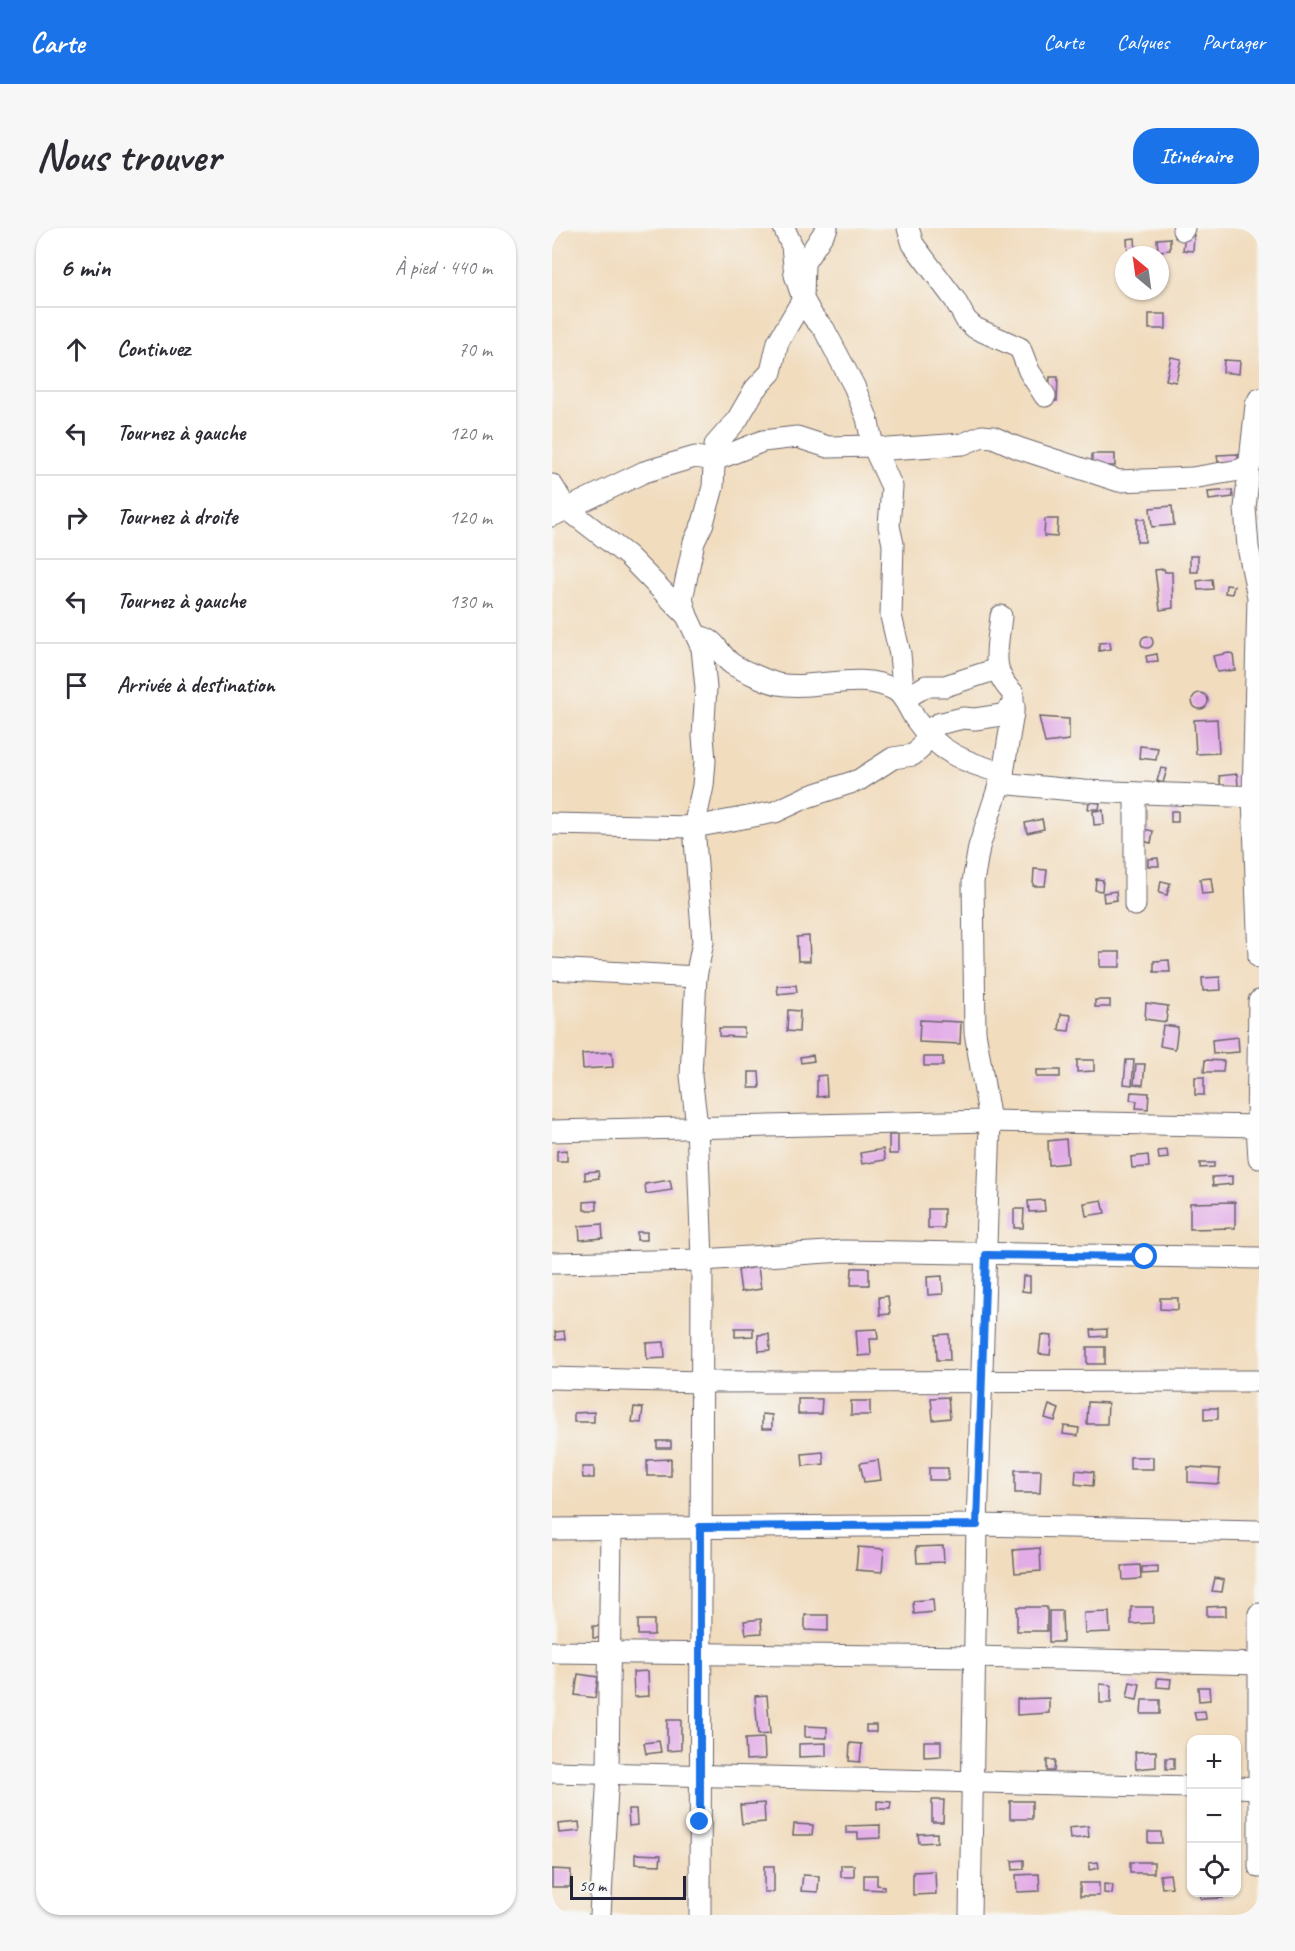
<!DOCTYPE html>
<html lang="fr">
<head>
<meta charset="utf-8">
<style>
	:root { --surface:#fff; --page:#f7f7f7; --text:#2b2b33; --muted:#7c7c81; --line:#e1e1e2; --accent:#1a73e8 }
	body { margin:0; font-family:Caveat,sans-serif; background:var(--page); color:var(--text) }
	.controls { position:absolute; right:18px; bottom:18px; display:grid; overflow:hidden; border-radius:12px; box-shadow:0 2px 4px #0004 }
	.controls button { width:54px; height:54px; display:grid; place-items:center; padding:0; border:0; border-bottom:2px solid var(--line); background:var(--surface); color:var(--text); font:30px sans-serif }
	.compass { position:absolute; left:563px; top:18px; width:54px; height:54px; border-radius:50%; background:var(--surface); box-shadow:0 2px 4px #0004; rotate:331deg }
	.scale { position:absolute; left:18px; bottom:15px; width:116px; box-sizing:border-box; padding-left:6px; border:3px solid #22223b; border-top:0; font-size:16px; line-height:21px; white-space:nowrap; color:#22223b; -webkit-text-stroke:4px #f6f6f2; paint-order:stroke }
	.stop { position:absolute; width:18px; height:18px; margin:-14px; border:4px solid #1a73e8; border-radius:50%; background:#fff }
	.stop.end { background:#1a73e8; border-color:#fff; box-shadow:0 2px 6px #0008 }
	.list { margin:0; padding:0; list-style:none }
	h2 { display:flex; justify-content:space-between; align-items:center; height:78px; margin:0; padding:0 24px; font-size:26px }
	h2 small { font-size:20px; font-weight:400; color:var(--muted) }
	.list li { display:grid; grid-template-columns:39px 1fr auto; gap:18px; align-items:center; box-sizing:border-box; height:84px; padding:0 24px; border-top:2px solid var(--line) }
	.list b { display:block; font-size:22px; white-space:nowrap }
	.list em { font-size:20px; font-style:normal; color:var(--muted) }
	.icon { flex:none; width:33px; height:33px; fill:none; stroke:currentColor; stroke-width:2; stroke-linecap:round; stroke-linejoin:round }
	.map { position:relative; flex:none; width:707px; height:1687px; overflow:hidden; border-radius:24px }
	header { display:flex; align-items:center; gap:36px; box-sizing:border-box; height:84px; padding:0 30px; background:var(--accent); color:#fff }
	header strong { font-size:28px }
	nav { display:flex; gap:33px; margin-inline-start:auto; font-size:21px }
	.intro { display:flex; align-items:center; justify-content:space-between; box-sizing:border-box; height:144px; padding:0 36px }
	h1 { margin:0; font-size:42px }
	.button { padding:15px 27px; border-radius:24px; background:var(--accent); color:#fff; font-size:21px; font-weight:700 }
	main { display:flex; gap:36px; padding:0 36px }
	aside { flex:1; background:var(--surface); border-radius:24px; box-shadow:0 2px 4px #0004 }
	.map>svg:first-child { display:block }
	.building { fill:#e2ace7 }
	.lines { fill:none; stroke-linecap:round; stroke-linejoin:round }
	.minor-casing { stroke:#6a6369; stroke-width:23 }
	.minor { stroke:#fff; stroke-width:21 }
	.route { stroke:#1a73e8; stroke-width:8 }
</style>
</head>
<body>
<header>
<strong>Carte</strong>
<nav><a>Carte</a><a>Calques</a><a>Partager</a></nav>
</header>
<div class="intro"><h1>Nous trouver</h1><a class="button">Itinéraire</a></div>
<main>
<aside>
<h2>6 min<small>À pied · 440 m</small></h2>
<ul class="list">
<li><svg class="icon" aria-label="ahead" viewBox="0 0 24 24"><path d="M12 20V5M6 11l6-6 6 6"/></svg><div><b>Continuez</b></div><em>70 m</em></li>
<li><svg class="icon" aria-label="left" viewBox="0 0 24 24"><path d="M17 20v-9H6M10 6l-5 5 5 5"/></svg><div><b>Tournez à gauche</b></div><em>120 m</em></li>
<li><svg class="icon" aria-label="right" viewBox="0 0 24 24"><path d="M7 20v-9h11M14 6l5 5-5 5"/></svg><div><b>Tournez à droite</b></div><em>120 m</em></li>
<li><svg class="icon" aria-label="left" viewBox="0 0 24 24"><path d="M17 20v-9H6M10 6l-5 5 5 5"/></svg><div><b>Tournez à gauche</b></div><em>130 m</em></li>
<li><svg class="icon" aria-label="arrive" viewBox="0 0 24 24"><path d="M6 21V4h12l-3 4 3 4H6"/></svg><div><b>Arrivée à destination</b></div></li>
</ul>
</aside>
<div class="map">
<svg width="707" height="1687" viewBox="0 0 707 1687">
	<rect width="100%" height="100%" fill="#f6f6f2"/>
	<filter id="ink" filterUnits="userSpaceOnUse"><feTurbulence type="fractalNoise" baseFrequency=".0167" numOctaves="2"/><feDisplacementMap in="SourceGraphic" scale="12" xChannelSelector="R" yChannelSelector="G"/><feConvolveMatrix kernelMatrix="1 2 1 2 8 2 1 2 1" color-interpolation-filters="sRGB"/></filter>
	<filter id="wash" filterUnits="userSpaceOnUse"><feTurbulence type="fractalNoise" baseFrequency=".008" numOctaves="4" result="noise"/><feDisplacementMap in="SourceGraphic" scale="24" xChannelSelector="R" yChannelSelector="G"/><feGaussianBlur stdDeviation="1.35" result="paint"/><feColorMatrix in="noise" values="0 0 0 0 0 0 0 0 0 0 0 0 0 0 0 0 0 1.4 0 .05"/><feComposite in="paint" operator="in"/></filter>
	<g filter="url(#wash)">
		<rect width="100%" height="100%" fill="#f1dcbe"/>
		<g id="blocks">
			<g class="building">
				<path d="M633,6L642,7L641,23L631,22Z"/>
				<path d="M583,10L584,25L576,26L575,11Z"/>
				<path d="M618,10V22L606,23L605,11Z"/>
				<rect x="597" y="86" width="17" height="15"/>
				<path d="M619,129L629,131L624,154L614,152Z"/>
				<path d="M672,132L688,133L687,146L671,144Z"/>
				<path d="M498,149H506L505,173H497Z"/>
				<rect x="540" y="226" width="23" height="12"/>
				<path d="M686,226V233L666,234L665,227Z"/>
				<path d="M680,262L681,269L657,272L656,264Z"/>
				<path d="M620,278L622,297L600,299L598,280Z"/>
				<path d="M493,291H506L505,309L492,308Z"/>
				<rect x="585" y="291" width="8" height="23"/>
				<rect x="638" y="328" width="8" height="16"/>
				<path d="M612,341L613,344H620L621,380L608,382L603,342Z"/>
				<path d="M660,351L661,361L646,362L645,353Z"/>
				<path d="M674,357L682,358L680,366L673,365Z"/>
				<circle cx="595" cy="414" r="6"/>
				<path d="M558,414L559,421L547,423V415Z"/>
				<path d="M677,425L681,426L683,442L665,444L661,428Z"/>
				<path d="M605,426L606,433L595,434L594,428Z"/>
				<circle cx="648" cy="473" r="8"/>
				<path d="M487,489L517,491V512L493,515Z"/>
				<path d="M665,491L667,525L644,526L642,492Z"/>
				<path d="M588,518L606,520L604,532L587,530Z"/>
				<path d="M609,540L615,541L611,555L605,553Z"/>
				<path d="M685,546L686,558L669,559L667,548Z"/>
				<path d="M537,574L548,575L547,581H536Z"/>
				<path d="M551,582L552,596L542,597L541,583Z"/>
				<rect x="619" y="583" width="7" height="11"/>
				<path d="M490,591L492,601L475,605L473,595Z"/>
				<path d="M592,601L601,603L599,615L590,613Z"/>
				<path d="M606,630L607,638H596V631Z"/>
				<path d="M482,641L495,642L493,658H481Z"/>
				<path d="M659,650L661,665L650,666L648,651Z"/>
				<path d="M544,651L551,652L550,663L543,662Z"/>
				<path d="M609,653L618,655L615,667L607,665Z"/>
				<path d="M564,663L565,672L552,674L551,665Z"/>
				<path d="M257,708L258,733H246L245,709Z"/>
				<rect x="548" y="724" width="20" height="15"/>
				<path d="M617,732L618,744H602V733Z"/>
				<path d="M668,749L669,762L651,763L650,750Z"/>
				<path d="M244,757L245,764L226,766L225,758Z"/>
				<rect x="543" y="772" width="15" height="7"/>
				<path d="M594,775L616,778L614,794L593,791Z"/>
				<path d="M236,782L248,783L247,804L235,803Z"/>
				<path d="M509,786L519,787L517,803L507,802Z"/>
				<path d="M368,792L409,794L408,816L367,814Z"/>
				<path d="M611,797L626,799L623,821L608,818Z"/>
				<path d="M167,800H192V809L167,808Z"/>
				<path d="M686,809L687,824L661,826L660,812Z"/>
				<path d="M60,824L61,839L31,841L30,826Z"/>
				<path d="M261,827L262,833L249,835L248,829Z"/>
				<rect x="372" y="829" width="19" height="9"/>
				<path d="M525,832H542V843L525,844Z"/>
				<path d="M574,832H582L580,857L572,856Z"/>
				<path d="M653,832L672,833L671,844H652Z"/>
				<path d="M584,836H593L591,857L582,856Z"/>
				<rect x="484" y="842" width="24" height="7"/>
				<path d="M197,844H207L208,860H197Z"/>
				<path d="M274,847L275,868L265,869V848Z"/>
				<rect x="643" y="849" width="9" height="18"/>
				<path d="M579,864L597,865L596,881L584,880L585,873L578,872Z"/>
				<rect x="337" y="907" width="9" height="19"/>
				<path d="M514,911L516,935L497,937L496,913Z"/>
				<path d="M331,921L333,932L310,936L308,925Z"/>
				<path d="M15,922V933H5V923Z"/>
				<path d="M615,922L616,930L607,931L606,923Z"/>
				<path d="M596,927L597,939L580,940L579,929Z"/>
				<path d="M648,935H662V939L648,940Z"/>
				<path d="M46,943L47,950L33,952V944Z"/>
				<path d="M680,948V956L661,958L660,949Z"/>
				<path d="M118,952L120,962L94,966L93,956Z"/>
				<path d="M492,972L493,983L477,984L476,973Z"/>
				<path d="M550,972L553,985L534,988L532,975Z"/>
				<path d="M45,973V982H32V974Z"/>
				<path d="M683,974V1000L638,1001V975Z"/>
				<rect x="376" y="981" width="16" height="19"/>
				<path d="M462,981H472L471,1000H462Z"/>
				<path d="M50,996L51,1010L28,1012L27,998Z"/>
				<rect x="85" y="1004" width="10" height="8"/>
				<path d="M206,1039L209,1061L189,1064L186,1042Z"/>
				<path d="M300,1040H317V1057H299Z"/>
				<path d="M390,1048L391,1066L376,1067L375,1049Z"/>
				<path d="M471,1048H478V1064L470,1063Z"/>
				<path d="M336,1068L338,1086L328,1087L327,1069Z"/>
				<path d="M608,1070H626V1082L608,1081Z"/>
				<path d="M183,1100H201V1108L183,1109Z"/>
				<path d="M325,1101L326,1111H318L319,1127L306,1128L304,1102Z"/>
				<path d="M555,1101V1108L540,1109L539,1102Z"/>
				<path d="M12,1103L13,1111L4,1112L3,1104Z"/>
				<path d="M217,1106L218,1122L207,1123L206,1107Z"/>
				<path d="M397,1106L398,1132H385L384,1107Z"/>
				<path d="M489,1107L500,1108L498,1127L487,1126Z"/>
				<path d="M112,1114L113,1130L95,1131L94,1115Z"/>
				<rect x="535" y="1119" width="18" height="17"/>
				<path d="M396,1169L398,1190L381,1192L379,1170Z"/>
				<path d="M246,1171H270L269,1186H246Z"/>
				<rect x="299" y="1173" width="19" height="14"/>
				<path d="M536,1174L556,1175L555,1196H535Z"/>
				<path d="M497,1177L507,1181L503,1193L493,1190Z"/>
				<path d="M82,1179L91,1180L89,1195L80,1194Z"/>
				<path d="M652,1180H666V1191L652,1192Z"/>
				<path d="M42,1184V1194H22V1185Z"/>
				<path d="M210,1186L220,1187V1201H210Z"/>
				<path d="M512,1198L527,1200L526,1208L511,1206Z"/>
				<rect x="105" y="1213" width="14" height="7"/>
				<path d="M271,1224L272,1236L251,1238L250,1226Z"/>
				<rect x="578" y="1229" width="23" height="12"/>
				<path d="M119,1231V1248H95V1232Z"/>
				<path d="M326,1232L329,1252L312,1254L308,1235Z"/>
				<path d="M30,1239H42V1250H31Z"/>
				<path d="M636,1239L668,1241L667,1256L636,1254Z"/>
				<rect x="377" y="1240" width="19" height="12"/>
				<path d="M463,1242H489L488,1265H463Z"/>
				<path d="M524,1242L542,1244L541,1258L523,1256Z"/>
				<path d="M391,1318L392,1334L365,1335L364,1319Z"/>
				<path d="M306,1319L332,1321L330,1344L304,1342Z"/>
				<path d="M488,1320L489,1343L463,1345L461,1322Z"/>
				<path d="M588,1337L589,1351L571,1352L570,1338Z"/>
				<path d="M606,1338V1345L590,1346V1339Z"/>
				<path d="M663,1350L672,1352L670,1364L660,1363Z"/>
				<path d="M381,1371L382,1384L362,1386L361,1373Z"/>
				<path d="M674,1378V1388H655V1379Z"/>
				<rect x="465" y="1379" width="30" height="24"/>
				<path d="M579,1379H601V1395L579,1396Z"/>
				<path d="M497,1383H510L511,1414H497Z"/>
				<path d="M557,1384L558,1404L533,1405L532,1385Z"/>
				<path d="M253,1387H276V1403L253,1402Z"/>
				<path d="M209,1391L210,1405L194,1406L192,1393Z"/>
				<rect x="86" y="1392" width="16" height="15"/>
				<rect x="41" y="1398" width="8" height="12"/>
				<path d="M96,1443L97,1468L82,1469L81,1444Z"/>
				<path d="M26,1446L46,1449L43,1470L23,1467Z"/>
				<path d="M605,1450L619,1451L618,1460L605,1459Z"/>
				<path d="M578,1454L588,1456L585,1472L575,1470Z"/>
				<path d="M548,1456L559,1457V1475H548Z"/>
				<path d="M646,1459H657L658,1472L647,1473Z"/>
				<path d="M215,1467L218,1506L206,1507L203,1468Z"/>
				<path d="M497,1470V1485L465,1487V1471Z"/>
				<path d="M590,1472H608V1486H589Z"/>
				<path d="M653,1483L654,1491L644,1492L642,1484Z"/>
				<path d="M115,1492H129V1522L115,1523Z"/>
				<rect x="314" y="1497" width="10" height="7"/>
				<path d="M253,1498L275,1499V1510L253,1509Z"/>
				<path d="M212,1510L213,1531L194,1532L193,1511Z"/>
				<path d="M107,1513L109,1524L94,1526L92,1515Z"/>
				<path d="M372,1513H389V1528L372,1529Z"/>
				<path d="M274,1515V1528L247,1529V1516Z"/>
				<path d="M298,1515L310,1516L308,1534L297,1533Z"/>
				<path d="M604,1523V1539L584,1541L583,1524Z"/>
				<rect x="614" y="1530" width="8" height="11"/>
				<path d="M495,1532H503L502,1543H495Z"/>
				<path d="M380,1572H392L391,1594H380Z"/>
				<path d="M325,1573L339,1574L338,1581H325Z"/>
				<rect x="458" y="1573" width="22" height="18"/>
				<path d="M212,1575L213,1594L190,1596L188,1577Z"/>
				<path d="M76,1581H84L85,1597L77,1598Z"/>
				<path d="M27,1594L28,1603L7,1605L6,1596Z"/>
				<path d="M242,1596L261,1597L260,1607H241Z"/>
				<path d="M328,1597V1610L306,1611V1605H294V1598Z"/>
				<path d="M536,1598L537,1609L518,1611L517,1600Z"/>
				<path d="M596,1604H609L610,1615H596Z"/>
				<path d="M385,1605V1614L367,1615L366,1606Z"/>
				<path d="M83,1626L109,1627L108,1637L83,1636Z"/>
				<path d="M472,1632V1641L461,1642L460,1633Z"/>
				<path d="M546,1634L547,1640L537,1642V1635Z"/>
				<rect x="578" y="1634" width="24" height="11"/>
				<rect x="289" y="1637" width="13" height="12"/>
				<rect x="212" y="1638" width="10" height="26"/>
				<path d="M0,1641L19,1642L18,1659H0Z"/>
				<path d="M383,1643L384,1666L361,1667V1644Z"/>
				<path d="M487,1646L488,1663L465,1664L464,1647Z"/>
				<path d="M618,1646L620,1659L610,1660L608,1647Z"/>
				<path d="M251,1647L267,1648L266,1664L249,1663Z"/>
				<path d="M312,1647H325V1657L332,1658V1662L312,1661Z"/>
				<rect x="528" y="1655" width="19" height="13"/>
				<path d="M552,1656L561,1657L560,1666L552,1665Z"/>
				<path d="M648,1664H671V1670L649,1671Z"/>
			</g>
		</g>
	</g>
	<g filter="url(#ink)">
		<use href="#blocks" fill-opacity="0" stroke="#6a6369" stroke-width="1.5"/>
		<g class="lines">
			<defs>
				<g id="minor">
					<path d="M232,0L240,18L243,47L251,71L261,89L272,101L302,158L315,190L321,218L340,259L337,298L341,316L339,388L348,426L352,471L374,458H393L445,441"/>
					<path d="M356,0L361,16L403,72L414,92L423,100L468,120L477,143L493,168"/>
					<path d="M631,2L632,0"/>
					<path d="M707,171L704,177L693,280L696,319L706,369L701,569L707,729"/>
					<path d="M0,257L14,280L76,328L135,388L150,420L154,460L151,508L153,533L151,558L142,599L151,714L144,749L139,848L145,898L150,1032L148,1687"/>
					<path d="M0,288L92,244L143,229L163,232L211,213L245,209L276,219L321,218L337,221L411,216L430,208L441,209L466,220L567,253L640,250L688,242L699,236"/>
					<path d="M135,388L130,371L142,314L151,295L161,259L163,217L185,192L203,161L219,144L226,114L251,71L252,35L275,0"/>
					<path d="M146,408C165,411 166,426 180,436C187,441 217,454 226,456C264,463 308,442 343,462C353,468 357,482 364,492C386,524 414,535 451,545"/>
					<path d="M448,555L531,563L707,569"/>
					<path d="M0,596L142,599L223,584L255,569L307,552L341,530L361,527L367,522L379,500L386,496L411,490L423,491L450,487L462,478"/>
					<path d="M583,677V565"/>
					<path d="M0,741L144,749"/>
					<path d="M707,773L705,898L707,930"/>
					<path d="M0,903L438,893L707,898"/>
					<path d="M0,1035L150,1032L291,1023L707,1030"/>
					<path d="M0,1150L148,1154L707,1153"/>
					<path d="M0,1301L425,1297L707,1303"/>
					<path d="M707,1386V1639"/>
					<path d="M0,1424L423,1429L707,1436"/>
					<path d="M0,1544L640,1559"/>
					<path d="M684,1559L707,1560"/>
					<path d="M48,1687L56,1545L59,1300"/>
					<path d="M418,1687L425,1297L438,893L423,804L421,654L427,619L451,545L461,485V465C437,443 446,419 449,388"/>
				</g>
			</defs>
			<use href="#minor" class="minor-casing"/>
			<use href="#minor" class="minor"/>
		</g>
	</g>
	<g class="lines" filter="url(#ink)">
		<path class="route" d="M148,1594V1299L425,1297L434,1027L593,1029"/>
	</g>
</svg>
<div class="controls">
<button>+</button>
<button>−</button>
<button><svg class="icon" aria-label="locate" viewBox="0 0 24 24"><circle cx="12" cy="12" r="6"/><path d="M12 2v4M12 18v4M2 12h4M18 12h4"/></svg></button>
</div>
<svg class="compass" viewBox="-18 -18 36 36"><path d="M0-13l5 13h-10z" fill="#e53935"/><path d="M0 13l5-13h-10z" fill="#7c7c81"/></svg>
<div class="scale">50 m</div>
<div class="stop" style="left:593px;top:1029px"></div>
<div class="stop end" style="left:148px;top:1594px"></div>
</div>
</main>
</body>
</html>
